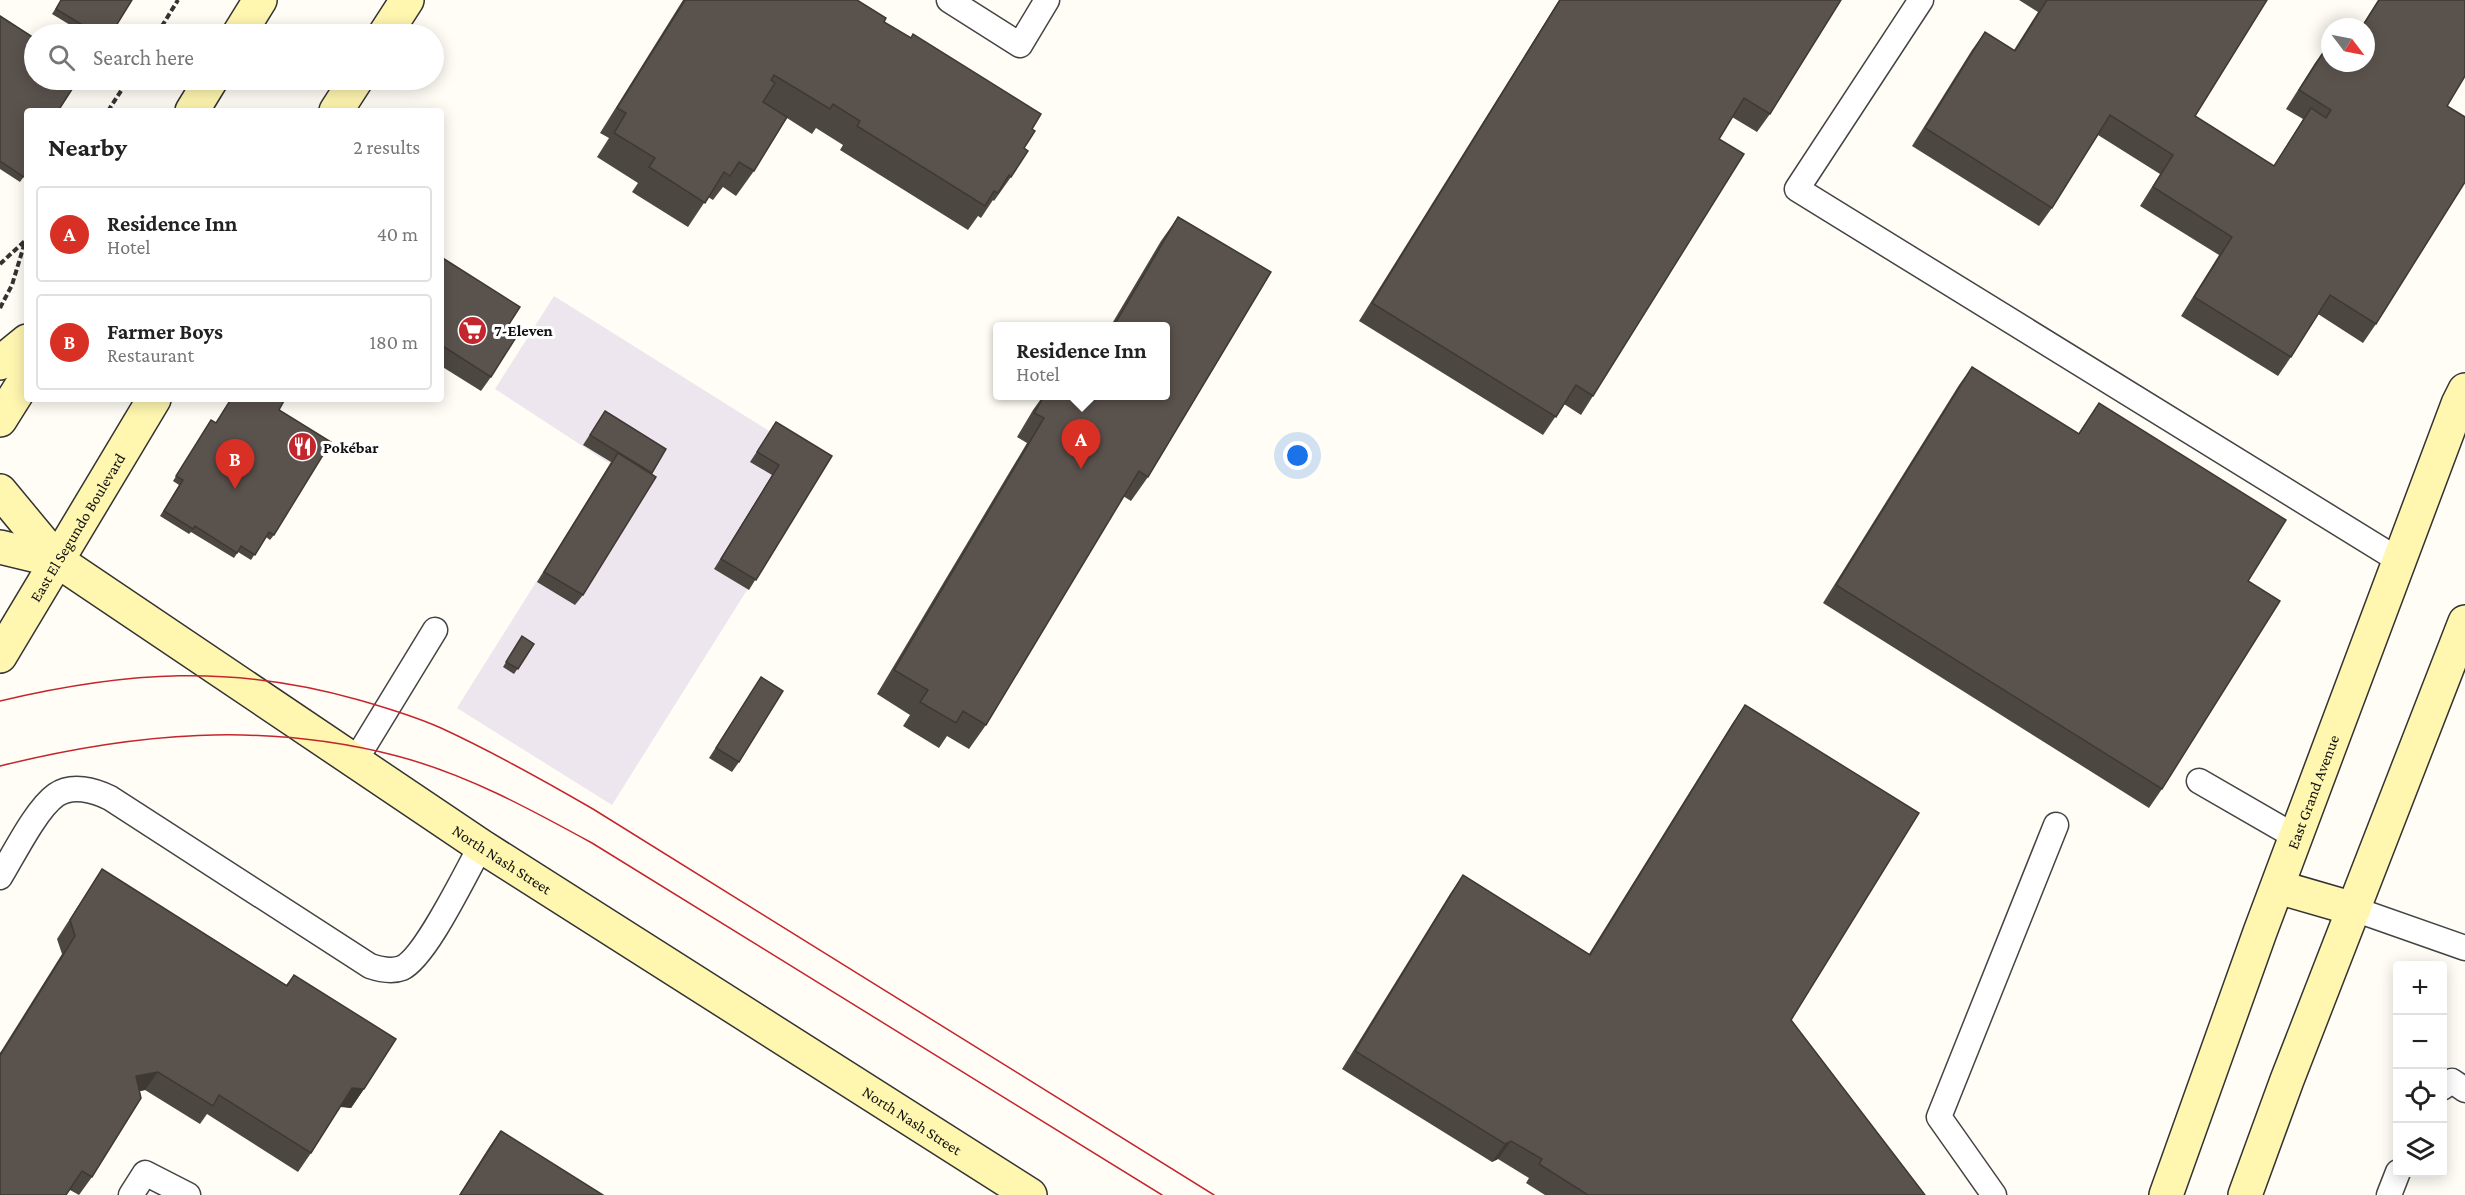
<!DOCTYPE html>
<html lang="en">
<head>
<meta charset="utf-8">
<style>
	:root { --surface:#fff; --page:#f2f2f2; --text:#222; --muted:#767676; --line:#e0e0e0; --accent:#d93025 }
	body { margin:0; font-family:"Crimson Pro",serif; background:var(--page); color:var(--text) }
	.controls { position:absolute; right:18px; bottom:18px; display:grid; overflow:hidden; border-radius:6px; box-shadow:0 3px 15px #0003 }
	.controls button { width:54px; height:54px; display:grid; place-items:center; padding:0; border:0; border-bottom:2px solid var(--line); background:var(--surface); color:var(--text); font:30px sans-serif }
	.compass { position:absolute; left:2321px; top:18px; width:54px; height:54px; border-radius:50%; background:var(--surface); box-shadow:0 3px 15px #0003; rotate:122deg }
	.you { position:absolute; left:1298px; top:456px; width:21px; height:21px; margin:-15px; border:4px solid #fff; border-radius:50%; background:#1a73e8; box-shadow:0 0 0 9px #1a73e833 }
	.badge { display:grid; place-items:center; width:39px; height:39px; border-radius:50%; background:var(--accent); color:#fff; font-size:20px; font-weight:700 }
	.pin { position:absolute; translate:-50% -50px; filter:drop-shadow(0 2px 3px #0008) }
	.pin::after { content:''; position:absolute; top:32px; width:21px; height:18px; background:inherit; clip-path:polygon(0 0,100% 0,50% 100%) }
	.popup { position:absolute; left:993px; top:322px; width:177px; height:78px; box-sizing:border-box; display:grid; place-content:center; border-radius:6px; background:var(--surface); filter:drop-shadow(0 2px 4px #0005); font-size:20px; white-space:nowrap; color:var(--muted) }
	.popup b { font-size:22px; color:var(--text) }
	.popup::after { content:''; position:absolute; left:50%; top:100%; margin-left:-12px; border:12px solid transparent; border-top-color:var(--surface) }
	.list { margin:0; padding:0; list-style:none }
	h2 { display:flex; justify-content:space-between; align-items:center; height:78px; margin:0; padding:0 24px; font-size:26px }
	h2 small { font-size:20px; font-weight:400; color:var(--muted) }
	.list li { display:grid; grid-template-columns:39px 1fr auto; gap:18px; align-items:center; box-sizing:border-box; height:96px; margin:0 12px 12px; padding:0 12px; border:2px solid var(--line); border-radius:6px }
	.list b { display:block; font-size:22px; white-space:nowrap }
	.list p { margin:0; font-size:20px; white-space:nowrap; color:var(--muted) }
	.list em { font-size:20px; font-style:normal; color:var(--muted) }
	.icon { flex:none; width:33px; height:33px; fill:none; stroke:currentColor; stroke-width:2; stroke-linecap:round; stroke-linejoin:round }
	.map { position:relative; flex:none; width:2465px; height:1195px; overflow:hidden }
	.search { position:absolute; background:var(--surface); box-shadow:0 3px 15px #0003; left:24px; top:24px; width:420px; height:66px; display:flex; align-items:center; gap:15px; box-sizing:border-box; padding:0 21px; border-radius:33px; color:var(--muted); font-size:22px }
	.panel { position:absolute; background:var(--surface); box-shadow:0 3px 15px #0003; left:24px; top:108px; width:420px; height:294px; border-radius:6px }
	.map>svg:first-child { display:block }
	.industrial { fill:#eee6ef }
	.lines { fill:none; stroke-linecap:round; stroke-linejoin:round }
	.lane-casing { stroke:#444; stroke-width:27 }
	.secondary-casing { stroke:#333; stroke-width:36 }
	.path { stroke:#333; stroke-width:4; stroke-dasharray:6 3; stroke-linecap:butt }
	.lane { stroke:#fff; stroke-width:24 }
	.secondary { stroke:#fff6b0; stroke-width:33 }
	.tram { stroke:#c4262e; stroke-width:1.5 }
	.wall { fill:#4d4742 }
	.shaded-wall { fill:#3f3936 }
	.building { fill:#5a524d; stroke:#3f3936; stroke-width:1.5 }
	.labels { text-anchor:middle; stroke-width:6; stroke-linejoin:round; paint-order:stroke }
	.poi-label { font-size:16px; font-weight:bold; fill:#111; stroke:#fff; text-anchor:start }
	.street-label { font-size:16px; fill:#111; stroke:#fff }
</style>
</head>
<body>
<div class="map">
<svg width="2465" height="1195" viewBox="0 0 2465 1195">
	<rect width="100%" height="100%" fill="#fffdf5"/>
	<path class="industrial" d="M554,296L825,466L612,805L457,708L610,464L495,389Z"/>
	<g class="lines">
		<defs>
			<g id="lane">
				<path d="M949,0L1020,45L1047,0"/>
				<path d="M1921,0L1797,189L2400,561"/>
				<path d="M355,761L435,630"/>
				<path d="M2199,781L2296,837"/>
				<path d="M0,877C13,856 36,809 56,795C72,784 94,790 110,798L370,966C379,969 392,972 402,968C426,957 466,872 481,846"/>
				<path d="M2354,909L2465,948"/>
				<path d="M2442,1088L2452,1081L2465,1090"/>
				<path d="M131,1195L145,1173L188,1195"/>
				<path d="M1994,1195L1939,1117L2056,825"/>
				<path d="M2389,1195L2398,1172"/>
			</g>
			<g id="secondary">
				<path d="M239,34L260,0"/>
				<path d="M385,34L407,0"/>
				<path d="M192,111L211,80"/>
				<path d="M336,111L356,80"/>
				<path d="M0,363L27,341"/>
				<path d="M0,420L27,377"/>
				<path id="s1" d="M0,491L58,561L481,846L1030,1195"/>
				<path d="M0,547L58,561"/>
				<path id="s2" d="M0,656L154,399"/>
				<path d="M2278,887L2354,909"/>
				<path id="s3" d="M2166,1195L2260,932L2458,404L2465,390"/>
				<path d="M2245,1195L2287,1080L2465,622"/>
			</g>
		</defs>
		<use href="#lane" class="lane-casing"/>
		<use href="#secondary" class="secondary-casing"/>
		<g class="path">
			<path d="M157,34L178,0"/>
			<path d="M108,111L128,80"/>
			<path d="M0,264L27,239"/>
			<path d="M0,308L12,285L25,242"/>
		</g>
		<use href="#lane" class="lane"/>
		<use href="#secondary" class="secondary"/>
		<g class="tram">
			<path d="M0,701C126,671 233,664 359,700C387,708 414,716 441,728C493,752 543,780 593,809L1214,1195"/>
			<path d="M0,766C133,733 263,721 397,756C466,774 530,809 592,843L1162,1195"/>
		</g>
	</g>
	<g class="wall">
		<path d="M61,0L111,34H85L52,14Z"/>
		<path d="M683,0H857L884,22L1032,129L1011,177L994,201L993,200L981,218L978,216L968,230L840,150L843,145L816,128L812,134L787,118L754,171L736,196L723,187L713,200L708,197L688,227L632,192L638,183L597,157L609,138L600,133Z"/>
		<path d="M1559,0H1841L1770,114L1757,132L1732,117L1719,139L1593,396L1581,415L1564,404L1543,435L1359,321Z"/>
		<path d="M2019,0H2267L2195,116L2274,166L2303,119L2286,109L2315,63L2328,45L2330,63H2366V27H2361L2378,0H2465L2447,106L2376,324L2363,343L2318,314L2291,357L2278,376L2181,316L2219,255L2140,206L2160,174L2098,135L2052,208L2039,226L1912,146L1972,50L1985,32L2014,50L2038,12Z"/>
		<path d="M0,16L27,111V172L20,182L0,169Z"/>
		<path d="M1178,217L1271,272L1148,477L1131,501L1123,496L986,725L969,749L947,736L939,748L903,726L910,715L877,694L1027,443L1017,437L1033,410L1043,396H1165V327H1110L1161,241Z"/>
		<path d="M441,257L509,324L491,377L481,391L441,366Z"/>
		<path d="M1972,367L2078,434L2099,403L2248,581L2162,789L2149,808L1823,603L1959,385Z"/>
		<path d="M279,410L274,535L270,540L266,537L251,560L238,552L234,558L191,532L189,534L160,516L179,485L173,481L208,425Z"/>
		<path d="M605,411L666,449L583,595L575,605L537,582L611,462L583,445Z"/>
		<path d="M776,422L832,456L749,590L714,569L772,475L750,462Z"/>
		<path d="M522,636L534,644L514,674L503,667Z"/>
		<path d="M761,677L739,762L732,772L709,758Z"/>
		<path d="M1745,705L1791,1020L1925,1195H1545L1526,1183L1529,1178L1498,1159L1492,1162L1342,1069L1450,894L1463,875L1589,954L1732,724Z"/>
		<path d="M102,869L286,985L294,975L364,1089L351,1108L340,1107L311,1153L298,1172L207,1114L200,1124L145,1090L139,1091L92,1177L79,1195L70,1190L0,1053L62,954L57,939Z"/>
		<path d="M500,1131L603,1195H459L488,1149Z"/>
	</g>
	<g class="shaded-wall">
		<path d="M158,1072L145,1090L123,1095L136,1076Z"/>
		<path d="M352,1088L364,1089L351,1108L339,1106Z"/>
		<path d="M1511,1141L1498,1159L1492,1162L1505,1144Z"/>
	</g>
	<g class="building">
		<path d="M61,0H132L111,34H97L56,9Z"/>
		<path d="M685,0H857L886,18L884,22L911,38L913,34L1041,114L1032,129L1035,131L1024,148L1028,151L1011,177L1009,175L998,193L994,191L985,206L857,126L860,121L833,104L830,109L774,75L771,80L775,83L763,102L787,117L754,171L739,162L730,176L724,172L705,203L649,167L655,158L614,133L626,113L617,108Z"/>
		<path d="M1560,0H1841L1770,114L1744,98L1719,139L1744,154L1593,396L1576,385L1556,417L1372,303Z"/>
		<path d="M2047,0H2267L2195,116L2274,166L2311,108L2326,118L2331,110L2299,90L2328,45L2330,46V63H2366V27H2362L2379,0H2465V76L2447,106L2465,117V182L2376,324L2330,295L2291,357L2194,297L2232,237L2153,187L2173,155L2110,115L2052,208L1925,128L1985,32L2015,51Z"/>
		<path d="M0,16L34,38V80H78L58,111H27V172L24,177L0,161Z"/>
		<path d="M1178,217L1271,272L1148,477L1139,471L986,725L963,711L956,723L920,702L928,690L894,670L1044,418L1034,413L1044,396H1165V327H1113Z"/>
		<path d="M441,257L520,307L509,324L520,331L491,377L441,345Z"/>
		<path d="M1972,367L2079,434L2099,403L2286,520L2248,581L2280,601L2162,789L1836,585Z"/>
		<path d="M231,399H285L279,410L331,442L274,535L269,532L255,555L241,546L237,553L195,526L193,529L164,511L183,480L176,476L211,420L216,423Z"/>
		<path d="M605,411L666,449L652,473L590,435Z"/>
		<path d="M776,422L832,456L756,580L721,559L779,465L757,452Z"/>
		<path d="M618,453L656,477L583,595L544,572Z"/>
		<path d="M522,636L534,644L518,669L506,662Z"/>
		<path d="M761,677L783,691L739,762L716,748Z"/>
		<path d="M1745,705L1919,813L1791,1020L1925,1195H1588L1539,1164L1542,1159L1511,1141L1505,1144L1355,1051L1463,875L1590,955Z"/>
		<path d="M102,869L287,986L294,975L396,1039L364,1089L352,1088L311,1153L219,1095L213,1106L158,1072L136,1076L141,1098L92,1177L82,1171L66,1195H0V1053L1,1054L75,936L70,920Z"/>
		<path d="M501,1131L603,1195H460Z"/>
	</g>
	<defs>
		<symbol id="supermarket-disc" viewBox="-11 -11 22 22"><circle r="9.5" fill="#c4262e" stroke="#fff"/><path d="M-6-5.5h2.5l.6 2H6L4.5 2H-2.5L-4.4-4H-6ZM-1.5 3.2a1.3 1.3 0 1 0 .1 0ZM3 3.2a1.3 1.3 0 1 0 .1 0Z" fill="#fff"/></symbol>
		<symbol id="restaurant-disc" viewBox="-11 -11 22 22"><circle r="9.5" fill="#c4262e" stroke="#fff"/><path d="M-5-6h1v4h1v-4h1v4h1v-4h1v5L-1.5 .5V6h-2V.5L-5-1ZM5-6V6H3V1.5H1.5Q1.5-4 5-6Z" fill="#fff"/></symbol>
	</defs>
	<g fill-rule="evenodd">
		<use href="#supermarket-disc" x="456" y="314" width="33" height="33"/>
		<use href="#restaurant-disc" x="286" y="430" width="33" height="33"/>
	</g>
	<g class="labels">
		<g class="poi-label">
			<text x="494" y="336">7-Eleven</text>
			<text x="323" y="453">Pokébar</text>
		</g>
		<g class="street-label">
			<text dy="6" stroke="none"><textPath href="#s2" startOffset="150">East El Segundo Boulevard</textPath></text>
			<text dy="6" stroke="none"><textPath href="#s3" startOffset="429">East Grand Avenue</textPath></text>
			<text dy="6" stroke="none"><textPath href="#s1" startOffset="626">North Nash Street</textPath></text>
			<text dy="6" stroke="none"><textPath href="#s1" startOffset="1112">North Nash Street</textPath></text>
		</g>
	</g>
</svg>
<div class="controls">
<button>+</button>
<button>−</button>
<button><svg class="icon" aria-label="locate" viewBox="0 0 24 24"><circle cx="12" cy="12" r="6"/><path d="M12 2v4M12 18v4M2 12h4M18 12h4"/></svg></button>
<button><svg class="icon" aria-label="layers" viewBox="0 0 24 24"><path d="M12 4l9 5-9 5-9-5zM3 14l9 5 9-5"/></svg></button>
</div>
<svg class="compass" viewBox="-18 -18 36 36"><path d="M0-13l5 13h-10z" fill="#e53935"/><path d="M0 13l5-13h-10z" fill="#767676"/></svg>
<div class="you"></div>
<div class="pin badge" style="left:1081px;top:469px">A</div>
<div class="popup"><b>Residence Inn</b>Hotel</div>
<div class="pin badge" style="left:235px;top:489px">B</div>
<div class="search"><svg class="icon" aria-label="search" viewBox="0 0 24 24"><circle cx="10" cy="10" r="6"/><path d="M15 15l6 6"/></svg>Search here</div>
<section class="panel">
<h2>Nearby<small>2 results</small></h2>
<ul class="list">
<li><span class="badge">A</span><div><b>Residence Inn</b><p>Hotel</p></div><em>40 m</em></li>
<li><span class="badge">B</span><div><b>Farmer Boys</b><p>Restaurant</p></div><em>180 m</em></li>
</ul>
</section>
</div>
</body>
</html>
